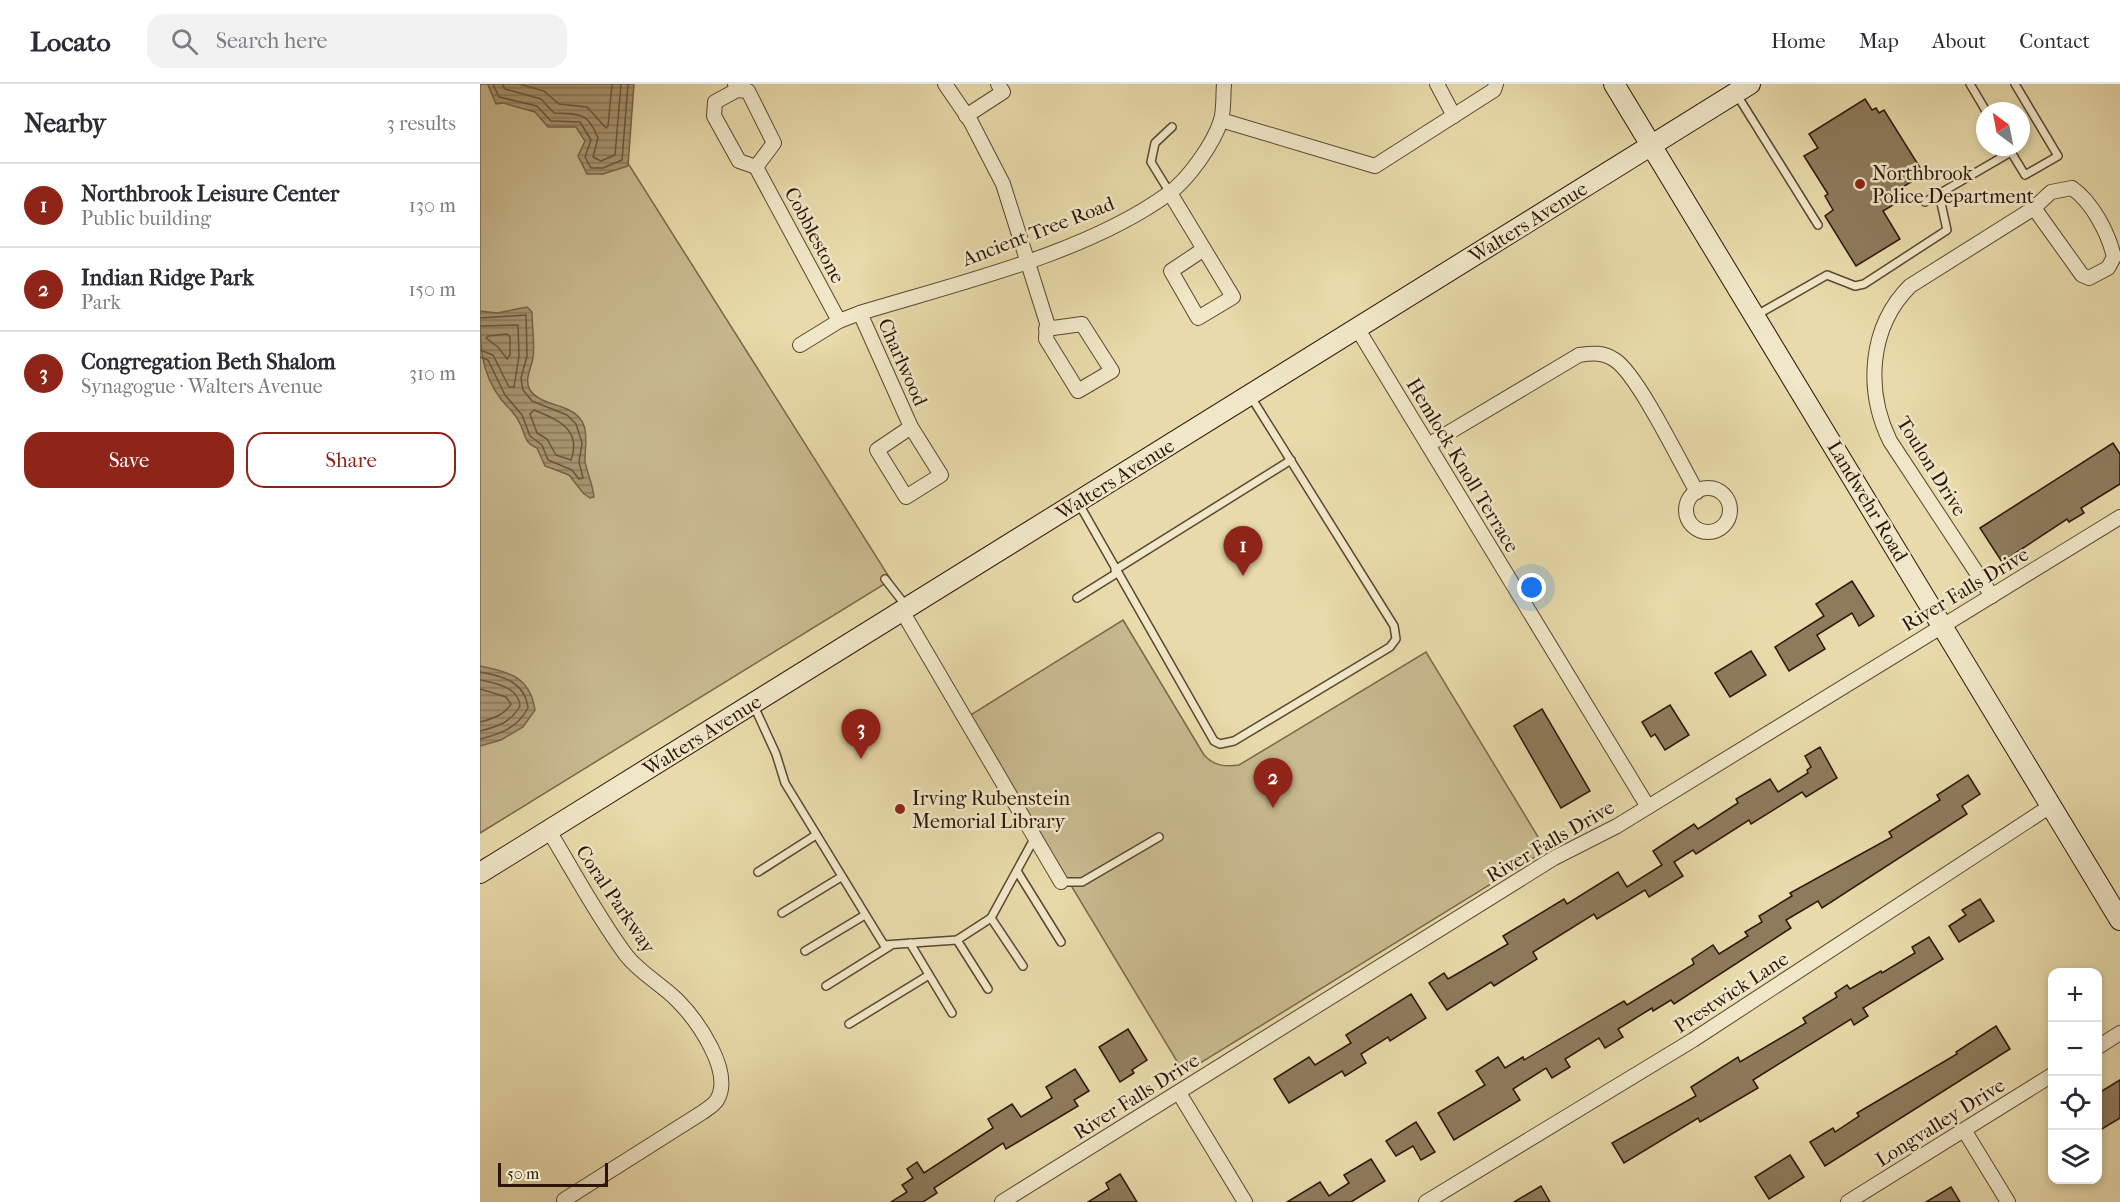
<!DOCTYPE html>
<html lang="en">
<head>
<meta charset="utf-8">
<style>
	:root { --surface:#fff; --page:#f2f2f3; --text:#2b2b33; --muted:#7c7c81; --line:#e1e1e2; --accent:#8f2418 }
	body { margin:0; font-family:"IM FELL French Canon",serif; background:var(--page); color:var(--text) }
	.controls { position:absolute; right:18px; bottom:18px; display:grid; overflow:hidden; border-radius:12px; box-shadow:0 3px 9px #0003 }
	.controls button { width:54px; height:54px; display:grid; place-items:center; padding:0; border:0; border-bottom:2px solid var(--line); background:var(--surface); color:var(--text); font:30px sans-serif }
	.compass { position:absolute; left:1496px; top:18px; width:54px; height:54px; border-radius:50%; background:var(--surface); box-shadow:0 3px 9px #0003; rotate:328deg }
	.scale { position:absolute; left:18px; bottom:15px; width:110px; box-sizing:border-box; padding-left:6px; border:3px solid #2c1507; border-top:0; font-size:16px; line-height:21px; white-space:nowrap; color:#2c1507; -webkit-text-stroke:4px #f0e7c8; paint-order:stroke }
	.you { position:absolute; left:1052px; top:504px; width:21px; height:21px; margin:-15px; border:4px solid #fff; border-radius:50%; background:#1a73e8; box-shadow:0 0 0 9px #1a73e833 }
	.badge { display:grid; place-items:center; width:39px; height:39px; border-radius:50%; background:var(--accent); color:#fff; font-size:20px; font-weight:700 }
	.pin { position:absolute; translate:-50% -50px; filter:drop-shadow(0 2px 3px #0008) }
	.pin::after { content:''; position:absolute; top:32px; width:21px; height:18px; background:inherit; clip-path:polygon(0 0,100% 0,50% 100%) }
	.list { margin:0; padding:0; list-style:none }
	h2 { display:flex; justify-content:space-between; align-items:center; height:78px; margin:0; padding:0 24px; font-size:26px }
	h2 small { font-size:20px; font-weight:400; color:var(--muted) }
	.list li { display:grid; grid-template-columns:39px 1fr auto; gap:18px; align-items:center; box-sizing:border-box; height:84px; padding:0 24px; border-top:2px solid var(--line) }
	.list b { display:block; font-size:22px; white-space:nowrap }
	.list p { margin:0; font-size:20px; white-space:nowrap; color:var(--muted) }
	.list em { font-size:20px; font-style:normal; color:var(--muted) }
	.actions { display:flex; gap:12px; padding:18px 24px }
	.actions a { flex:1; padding:14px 0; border:2px solid var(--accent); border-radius:18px; text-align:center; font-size:21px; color:var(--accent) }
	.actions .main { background:var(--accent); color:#fff }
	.icon { flex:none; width:33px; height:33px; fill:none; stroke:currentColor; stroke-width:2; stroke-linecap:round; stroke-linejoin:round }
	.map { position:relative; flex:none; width:1640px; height:1118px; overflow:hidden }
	header { display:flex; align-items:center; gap:36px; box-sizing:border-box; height:84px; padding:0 30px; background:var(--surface); border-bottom:2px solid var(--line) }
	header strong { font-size:28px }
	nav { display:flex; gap:33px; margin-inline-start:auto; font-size:21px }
	.search { width:420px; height:54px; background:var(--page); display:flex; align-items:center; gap:15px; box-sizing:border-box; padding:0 21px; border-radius:18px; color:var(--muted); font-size:22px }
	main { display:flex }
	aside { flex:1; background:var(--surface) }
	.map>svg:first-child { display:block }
	.green { fill:#c8b98e; stroke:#7a674a; stroke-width:1.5 }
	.water { fill:url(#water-rules); stroke:#766348; stroke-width:1.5 }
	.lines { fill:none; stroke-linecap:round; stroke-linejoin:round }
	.shore { stroke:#6a563d; stroke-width:1.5 }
	.building { fill:#8e7b5c; stroke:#2c1507; stroke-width:1.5 }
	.service-casing { stroke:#5b4630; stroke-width:10 }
	.minor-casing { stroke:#5b4630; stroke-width:16 }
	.secondary-casing { stroke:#2c1507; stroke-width:22 }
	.service { stroke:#f0e7c8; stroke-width:7 }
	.minor { stroke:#f0e7c8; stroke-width:14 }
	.secondary { stroke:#f0e7c8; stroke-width:20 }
	.poi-dot { fill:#8f2418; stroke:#f0e7c8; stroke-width:2 }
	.labels { text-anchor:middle; stroke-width:5; stroke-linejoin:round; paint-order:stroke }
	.poi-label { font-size:20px; fill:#2c1507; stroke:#f0e7c8; text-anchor:start }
	.street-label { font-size:20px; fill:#2c1507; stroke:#f0e7c8 }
</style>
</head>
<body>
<header>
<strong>Locato</strong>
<div class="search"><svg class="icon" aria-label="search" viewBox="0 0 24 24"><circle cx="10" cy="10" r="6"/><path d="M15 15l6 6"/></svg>Search here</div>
<nav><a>Home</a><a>Map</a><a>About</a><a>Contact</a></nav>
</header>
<main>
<aside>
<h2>Nearby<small>3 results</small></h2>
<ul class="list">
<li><span class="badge">1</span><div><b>Northbrook Leisure Center</b><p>Public building</p></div><em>130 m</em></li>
<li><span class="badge">2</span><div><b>Indian Ridge Park</b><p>Park</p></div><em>150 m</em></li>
<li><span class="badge">3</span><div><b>Congregation Beth Shalom</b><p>Synagogue · Walters Avenue</p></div><em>310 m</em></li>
</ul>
<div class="actions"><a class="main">Save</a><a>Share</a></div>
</aside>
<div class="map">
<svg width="1640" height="1118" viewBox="0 0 1640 1118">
	<defs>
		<pattern id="water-rules" width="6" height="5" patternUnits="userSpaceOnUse" patternTransform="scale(1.5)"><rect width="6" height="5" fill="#a89773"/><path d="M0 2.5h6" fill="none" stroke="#897a5c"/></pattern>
	</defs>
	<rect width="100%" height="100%" fill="#e8daaa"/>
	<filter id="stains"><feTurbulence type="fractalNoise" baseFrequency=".00333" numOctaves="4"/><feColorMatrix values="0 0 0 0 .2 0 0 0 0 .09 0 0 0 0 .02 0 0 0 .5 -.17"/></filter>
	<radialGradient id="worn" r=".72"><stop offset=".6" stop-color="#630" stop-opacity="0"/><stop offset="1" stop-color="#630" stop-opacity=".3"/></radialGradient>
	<g class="green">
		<path d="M0,0H98L411,496L0,749Z"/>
		<path d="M643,536L724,671C734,682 745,683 759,681L946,568L1066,766L704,989L489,632Z"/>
	</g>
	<g class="water">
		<path d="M9,0H154L148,82L123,90H107L98,72L105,57L96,43H68L55,28L23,19L16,20L8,1Z"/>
		<path d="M47,223L52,228C52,243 55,260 53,274C51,285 44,296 50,306C57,317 75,320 87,325C112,336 105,357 105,377C106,386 113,400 114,413L110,414L103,409L89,391L65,382L57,364C42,358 46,348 38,336C34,328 26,322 20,314C0,287 0,259 0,227L17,229Z"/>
		<path d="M0,582C30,588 50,593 55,626L43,643L21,656L0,662Z"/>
	</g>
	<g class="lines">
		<g class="shore">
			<path d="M13,0L19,13L57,22L71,37L100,38L111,56L105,73L111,84H123L142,76L148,0"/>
			<path d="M22,0L25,5L61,15L74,29C100,30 108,28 118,54L113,73L121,77L135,71L141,0"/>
			<path d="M39,0L64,7L79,20L107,23L126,44L128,42L132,0"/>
			<path d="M0,234L46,231L47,272L41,294L43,306L52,317L87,331L96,340L102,359L99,378L103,394L99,395L92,386L68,376L62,361L50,352L42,331L25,311L8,276L0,273"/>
			<path d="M0,242L38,241L39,272L34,303H29L13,271L0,266"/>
			<path d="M27,250L30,253V271L27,275L18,263L6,254L8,252Z"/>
			<path d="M54,326C78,336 102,345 91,376L76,371L67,355L57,349L50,330Z"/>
			<path d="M0,588C23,592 45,598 48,624C37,644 21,650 0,655"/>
			<path d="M0,596C16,599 38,603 40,622C31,638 17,643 0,647"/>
			<path d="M0,605L26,613L31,620C24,631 12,635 0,638"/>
		</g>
	</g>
	<g class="building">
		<path d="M1385,15L1392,26L1396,24L1399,29L1404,26L1444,90L1421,104L1426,113L1403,127L1420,155L1376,182L1345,132L1353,126L1345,112L1348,110L1324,72L1338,64L1329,50Z"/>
		<path d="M1633,359L1640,370V400L1601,424L1604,429L1589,438L1587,435L1522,478L1500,444Z"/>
		<path d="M1372,497L1394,532L1379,542L1372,529L1337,551L1345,565L1309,587L1295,563L1344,532L1336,520Z"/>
		<path d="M1271,567L1286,591L1250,613L1235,589Z"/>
		<path d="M1190,621L1209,651L1185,666L1175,650L1171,653L1162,638Z"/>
		<path d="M1062,625L1110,707L1081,724L1034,642Z"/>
		<path d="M1340,663L1357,694L1326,713L1322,708L1271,740L1269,736L1216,770L1213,766L1194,778L1203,792L1169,813L1165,806L1117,835L1114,830L1053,868L1057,875L1014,902L1011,898L967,926L949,899L964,889L968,895L982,887L1028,860L1023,852L1084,815L1087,820L1138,788L1147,803L1182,781L1173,767L1214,740L1218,745L1258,719L1256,715L1290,695L1298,708L1328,689L1327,686L1331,683L1325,672Z"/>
		<path d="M1488,691L1500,710L1482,722L1487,730L1342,824L1338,817L1306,836L1311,844L1194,920L1191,916L1173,927L1172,924L1138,945L1143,953L1125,964L1119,954L1085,975L1090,983L1072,994L1066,984L1033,1005L1040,1016L974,1056L958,1029L1005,1001L996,987L1018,973L1025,984L1043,973L1044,976L1144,917L1147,921L1214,880L1212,875L1233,861L1239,870L1268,852L1265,848L1282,838L1279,832L1312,812L1310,809L1412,753L1409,748L1460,716L1457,711Z"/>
		<path d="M1500,815L1514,837L1479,858L1469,842L1486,831L1482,826Z"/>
		<path d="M1449,853L1463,875L1383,924L1388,932L1374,941L1371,935L1273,996L1278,1004L1220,1038L1218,1034L1144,1079L1132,1059L1216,1012L1211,1003L1258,973L1260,978L1326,939L1323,934L1357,913L1355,909L1367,901L1370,905L1401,887L1402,889L1435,869L1432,863Z"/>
		<path d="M931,910L946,934L910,957L908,953L881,970L886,979L865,992L862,987L809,1019L794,995L829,973L835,981L871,959L866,951Z"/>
		<path d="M1516,942L1530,965L1345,1082L1330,1058L1353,1044L1355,1048L1379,1032L1377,1029L1477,970L1476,968Z"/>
		<path d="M648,945L667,976L652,986L654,989L640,998L619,963Z"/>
		<path d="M595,985L609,1007L594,1016L598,1022L526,1065L523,1059L454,1104L457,1109L443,1118H411L427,1108L422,1101L433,1094L427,1085L437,1078L444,1089L513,1044L508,1035L532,1020L541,1033L572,1014L566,1003Z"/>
		<path d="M1640,996V1034L1617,1048V1010Z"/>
		<path d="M936,1038L955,1068L941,1076L933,1062L916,1072L906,1057Z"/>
		<path d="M1310,1071L1324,1093L1289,1115L1275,1093Z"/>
		<path d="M891,1075L905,1097L871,1118H807L840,1098L849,1112L869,1099L864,1091Z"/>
		<path d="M640,1090L657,1118H608L629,1105L626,1099Z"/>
		<path d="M1061,1102L1070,1118H1034Z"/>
		<path d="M1471,1103L1480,1118H1446Z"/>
	</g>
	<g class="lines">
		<defs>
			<g id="service">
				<path d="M1490,0L1506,27"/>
				<path d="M1257,11L1338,141"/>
				<path d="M1528,63L1545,91L1578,72L1535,0"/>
				<path d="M690,109L671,78L675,59L692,43"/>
				<path d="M1445,118L1531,68"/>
				<path d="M1275,232L1347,191L1375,202L1384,200L1467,146L1459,110"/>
				<path d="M599,420L734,657L740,660L754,657L910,563L916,555L914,542L771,313"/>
				<path d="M635,486L811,376"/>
				<path d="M405,495L426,522"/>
				<path d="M597,514L637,489"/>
				<path d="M274,622L296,670L305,699L404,861L477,856L511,834L554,755"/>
				<path d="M537,787L581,858"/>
				<path d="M278,788L336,751"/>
				<path d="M581,798H602L679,753"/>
				<path d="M302,829L361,793"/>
				<path d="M511,834L543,882"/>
				<path d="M477,856L508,905"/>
				<path d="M430,859L472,929"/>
				<path d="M325,867L385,831"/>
				<path d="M346,902L410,862"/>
				<path d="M369,940L449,891"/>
			</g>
			<g id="minor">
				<path d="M255,0L257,6L235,18L234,32L259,77L276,83"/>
				<path d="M465,0L491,38L523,100L567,239L566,255L598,307L632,287L602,240L566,245"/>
				<path d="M957,0L974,32"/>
				<path d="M257,6L268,7L294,59L276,83L359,237"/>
				<path d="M486,32L523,8L518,0"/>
				<path d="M741,36L895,82L1014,6L1016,0"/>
				<path d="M690,109L753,213L718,234L691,187L724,165"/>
				<path d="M380,229L431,343L461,391L426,413L397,366L431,343"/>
				<path d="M877,244L1168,723"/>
				<path d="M320,261L359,237L380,229C478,199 605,170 688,110C708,96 734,59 741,36C744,26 743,11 744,0"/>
				<path d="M948,361L1099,271C1113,269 1123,268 1135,276C1158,291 1201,380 1217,408"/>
				<circle cx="1228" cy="426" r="22"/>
				<path d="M1512,512L1410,357C1385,306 1389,243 1430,202L1554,124L1571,108L1592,104C1612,118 1628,148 1634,173L1628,184L1609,194L1602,191L1554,124"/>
				<path d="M422,527L581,798"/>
				<path d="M69,747C94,788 117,832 146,871C160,889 181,900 197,916C217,936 254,988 237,1016C234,1021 227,1025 223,1028L84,1116"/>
				<path d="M1618,963L1640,949"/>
				<path d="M699,1009L765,1118"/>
				<path d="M1484,1046L1528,1118"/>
				<path d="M522,1118L1074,774L1137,742L1640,433"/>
				<path d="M946,1118L1213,956L1572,721"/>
				<path d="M1368,1118L1572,991"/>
			</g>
			<g id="secondary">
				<path d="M1134,0L1640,836"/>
				<path d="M0,789L1270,0"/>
			</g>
		</defs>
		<use href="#service" class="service-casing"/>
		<use href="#minor" class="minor-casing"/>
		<use href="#secondary" class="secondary-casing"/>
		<use href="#service" class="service"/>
		<use href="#minor" class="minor"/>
		<use href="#secondary" class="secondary"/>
	</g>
	<g class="poi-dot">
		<circle cx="1380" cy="100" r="6"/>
		<circle cx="420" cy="725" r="6"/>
	</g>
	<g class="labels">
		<g class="poi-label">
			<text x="1392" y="96">Northbrook<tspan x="1392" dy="23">Police Department</tspan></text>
			<text x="432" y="721">Irving Rubenstein<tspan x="432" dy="23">Memorial Library</tspan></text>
		</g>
		<g class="street-label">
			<text transform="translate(1048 138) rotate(-32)" y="7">Walters Avenue</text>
			<text transform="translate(558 147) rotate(-21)" y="7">Ancient Tree Road</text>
			<text transform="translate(335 151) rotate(62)" y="7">Cobblestone</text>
			<text transform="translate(423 278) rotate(66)" y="7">Charlwood</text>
			<text transform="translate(983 381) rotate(59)" y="7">Hemlock Knoll Terrace</text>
			<text transform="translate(1452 382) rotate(58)" y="7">Toulon Drive</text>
			<text transform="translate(635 395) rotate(-32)" y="7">Walters Avenue</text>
			<text transform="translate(1388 417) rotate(59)" y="7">Landwehr Road</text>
			<text transform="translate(1485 505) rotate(-31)" y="7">River Falls Drive</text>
			<text transform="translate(222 651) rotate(-32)" y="7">Walters Avenue</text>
			<text transform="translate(1070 757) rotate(-30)" y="7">River Falls Drive</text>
			<text transform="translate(136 815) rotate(56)" y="7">Coral Parkway</text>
			<text transform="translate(1251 908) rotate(-33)" y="7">Prestwick Lane</text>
			<text transform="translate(656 1012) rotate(-32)" y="7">River Falls Drive</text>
			<text transform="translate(1460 1038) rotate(-32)" y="7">Longvalley Drive</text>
		</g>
	</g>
	<rect width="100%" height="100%" filter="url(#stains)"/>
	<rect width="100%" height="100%" fill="url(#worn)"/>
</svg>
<div class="controls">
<button>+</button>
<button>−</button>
<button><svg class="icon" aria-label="locate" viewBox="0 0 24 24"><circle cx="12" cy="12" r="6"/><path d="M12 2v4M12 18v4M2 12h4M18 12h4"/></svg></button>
<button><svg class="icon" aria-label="layers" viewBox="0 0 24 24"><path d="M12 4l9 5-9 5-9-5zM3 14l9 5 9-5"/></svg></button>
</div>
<svg class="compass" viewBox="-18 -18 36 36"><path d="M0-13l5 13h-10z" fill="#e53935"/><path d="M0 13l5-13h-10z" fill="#7c7c81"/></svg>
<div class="scale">50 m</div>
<div class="you"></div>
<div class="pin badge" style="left:763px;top:492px">1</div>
<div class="pin badge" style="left:793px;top:724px">2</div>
<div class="pin badge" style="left:381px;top:675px">3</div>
</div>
</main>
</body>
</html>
